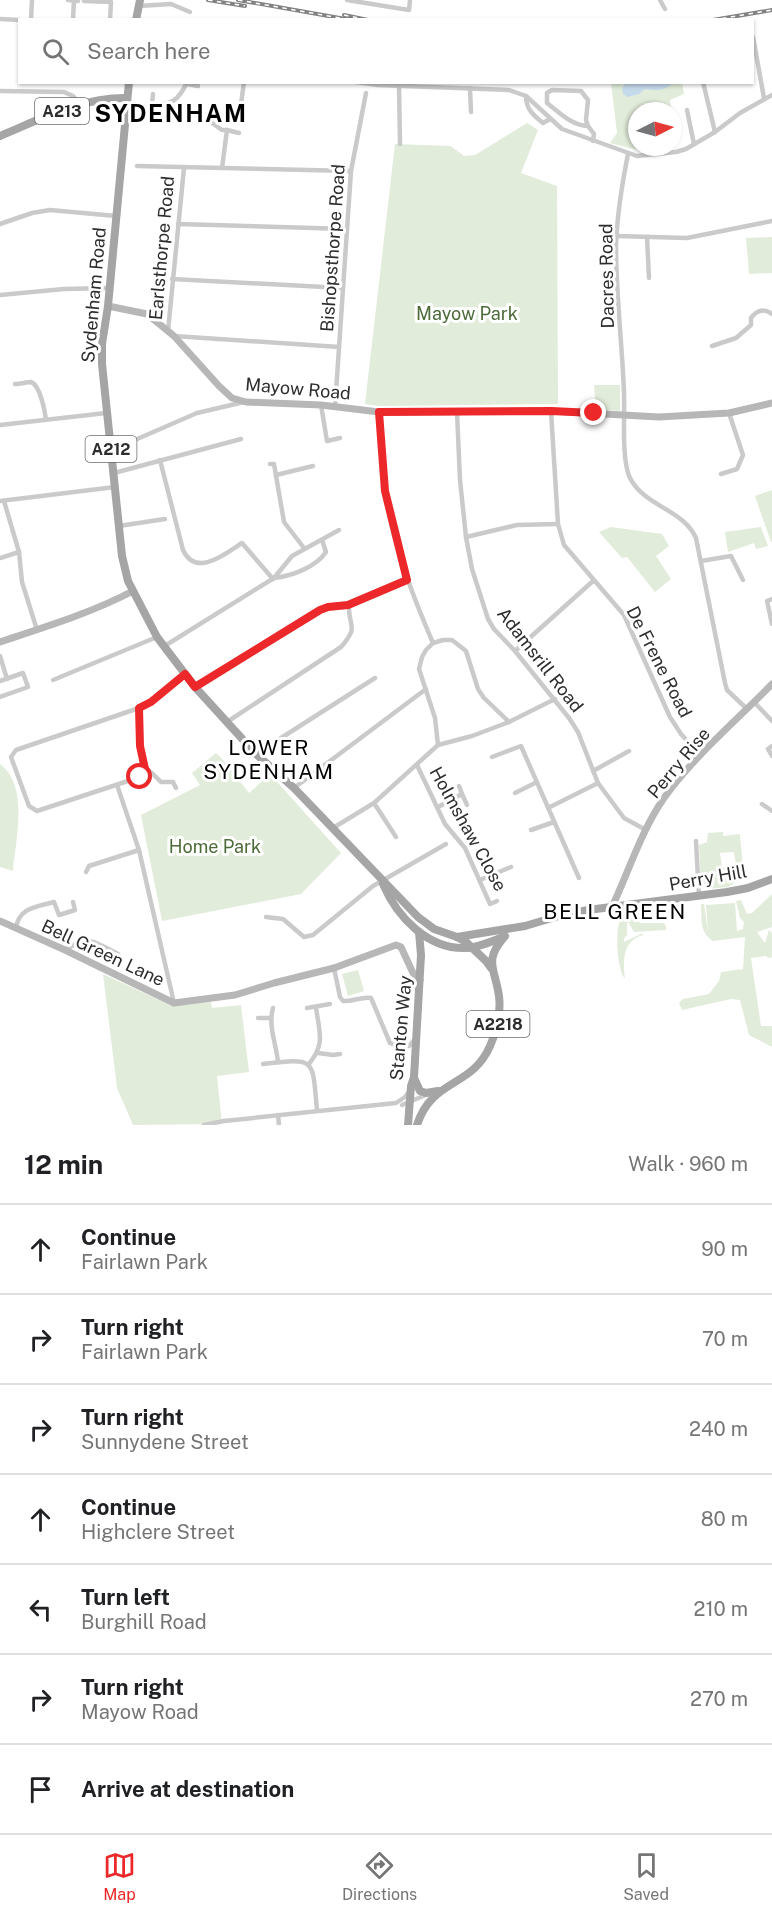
<!DOCTYPE html>
<html lang="en">
<head>
<meta charset="utf-8">
<style>
	:root { --surface:#fff; --page:#f6f6f6; --text:#202124; --muted:#757577; --line:#e0e0e0; --accent:#ec282b }
	body { margin:0; font-family:"Public Sans",sans-serif; background:var(--page); color:var(--text) }
	.compass { position:absolute; left:628px; top:102px; width:54px; height:54px; border-radius:50%; background:var(--surface); box-shadow:0 2px 4px #0004; rotate:84deg }
	.stop { position:absolute; width:18px; height:18px; margin:-14px; border:4px solid #ec282b; border-radius:50%; background:#fff }
	.stop.end { background:#ec282b; border-color:#fff; box-shadow:0 2px 6px #0008 }
	.list { margin:0; padding:0; list-style:none }
	h2 { display:flex; justify-content:space-between; align-items:center; height:78px; margin:0; padding:0 24px; font-size:26px }
	h2 small { font-size:20px; font-weight:400; color:var(--muted) }
	.list li { display:grid; grid-template-columns:39px 1fr auto; gap:18px; align-items:center; box-sizing:border-box; height:90px; padding:0 24px; border-top:2px solid var(--line) }
	.list b { display:block; font-size:22px; white-space:nowrap }
	.list p { margin:0; font-size:20px; white-space:nowrap; color:var(--muted) }
	.list em { font-size:20px; font-style:normal; color:var(--muted) }
	.icon { flex:none; width:33px; height:33px; fill:none; stroke:currentColor; stroke-width:2; stroke-linecap:round; stroke-linejoin:round }
	.map { position:relative; flex:none; width:772px; height:1125px; overflow:hidden }
	.search { position:absolute; background:var(--surface); box-shadow:0 2px 4px #0004; left:18px; right:18px; top:18px; height:66px; display:flex; align-items:center; gap:15px; box-sizing:border-box; padding:0 21px; border-radius:0px; color:var(--muted); font-size:22px }
	.sheet { height:708px; background:var(--surface) }
	nav { display:flex; justify-content:space-around; align-items:center; box-sizing:border-box; height:84px; border-top:2px solid var(--line); background:var(--surface); font-size:16px; color:var(--muted) }
	nav a { display:grid; justify-items:center; gap:3px }
	nav .on { color:var(--accent) }
	.map>svg:first-child { display:block }
	.green { fill:#e2ecda }
	.water { fill:#c5dbec }
	.lines { fill:none; stroke-linecap:round; stroke-linejoin:round }
	.street { stroke:#cacaca; stroke-width:4.5 }
	.secondary { stroke:#b7b7b7; stroke-width:7 }
	.primary { stroke:#a5a5a5; stroke-width:8 }
	.rail-casing { stroke:#828282; stroke-width:4 }
	.rail { stroke:#fff; stroke-width:1.5; stroke-dasharray:4.5; stroke-linecap:butt }
	.route { stroke:#ec282b; stroke-width:8 }
	.labels { text-anchor:middle; stroke-width:6; stroke-linejoin:round; paint-order:stroke }
	.shield { fill:#fff; stroke:#6c6c6c; stroke-width:1.5 }
	.shield-label { font-size:16px; font-weight:bold; fill:#2d2d2d }
	.street-label { font-size:18px; fill:#2d2d2d; stroke:#fff }
	.park-label { font-size:18px; fill:#4d6b39; stroke:#fff }
	.quarter-label { font-size:21px; letter-spacing:1.5px; fill:#000; stroke:#fff }
	.district-label { font-size:24px; font-weight:bold; letter-spacing:1.5px; fill:#000; stroke:#fff }
</style>
</head>
<body>
<div class="map">
<svg width="772" height="1125" viewBox="0 0 772 1125">
	<rect width="100%" height="100%" fill="#fff"/>
	<g class="green">
		<path d="M611,83H682L684,94L670,100L671,107L637,111V147H646V150L633,149L610,143L617,133Z"/>
		<path d="M527,123L538,130L521,173L557,186L558,404L379,406L365,404L395,144L451,146L464,156L475,155Z"/>
		<path d="M772,237V273L749,274L746,238Z"/>
		<path d="M594,385H620V411L596,409Z"/>
		<path d="M772,490V542H771L755,496Z"/>
		<path d="M611,527L662,534L669,546L656,556L671,579L655,592L627,557L622,558L599,532Z"/>
		<path d="M761,527L768,546L756,549L754,543L728,552L725,532Z"/>
		<path d="M216,753L225,762L249,793L270,774L341,853L301,894L162,921L141,815L200,785L192,773Z"/>
		<path d="M0,764C29,786 16,839 13,871L0,867Z"/>
		<path d="M723,832V836L740,834L743,870L737,875L732,870L731,866L736,865L734,852L720,853L722,867H728L729,877L733,878L736,882L728,887L708,889L701,885L699,845L707,842L708,833Z"/>
		<path d="M772,894V927L757,932L765,943L769,930L772,933V957L768,958L766,956L751,958L761,1026H772V1047L749,1035L740,1000L731,999L682,1010L679,1003L683,999L709,994L719,981L721,972L743,969L745,937L713,941C699,932 702,919 701,904H704L708,933L706,905L735,903L737,931L743,929L744,922L740,918L736,901L741,900L747,914L752,913Z"/>
		<path d="M670,907L671,910L668,913L640,916L638,919L640,923H664L666,927V930L634,932L629,923H627V935L624,938V942L641,934L644,935C622,940 623,961 625,979C617,969 615,933 620,920L629,914Z"/>
		<path d="M358,970L364,991L348,996L342,974Z"/>
		<path d="M103,974L172,1006L211,1002L212,1008L241,1005L249,1072L217,1076L222,1124L133,1125L117,1088Z"/>
	</g>
	<path class="water" d="M640,82H673V83C666,91 655,91 645,89L639,94L628,97L623,94L622,88L626,83Z"/>
	<g class="lines">
		<g class="street">
			<path d="M68,0L78,1"/>
			<path d="M347,0L409,10L410,0"/>
			<path d="M660,0L665,9"/>
			<path d="M84,1L111,2L110,20"/>
			<path d="M139,6L171,4L190,12"/>
			<path d="M0,19L20,20"/>
			<path d="M31,20L32,0"/>
			<path d="M73,20L74,0"/>
			<path d="M753,37L764,98"/>
			<path d="M356,82L378,85L509,90L526,96L562,129L637,156L676,152L686,149L715,132L740,113L772,95"/>
			<path d="M703,82L715,132"/>
			<path d="M187,84L198,86"/>
			<path d="M399,86L400,144"/>
			<path d="M470,88L471,112"/>
			<path d="M0,91L64,92L73,96L80,104"/>
			<path d="M526,96C526,109 533,115 543,123L550,119"/>
			<path d="M152,104L153,94"/>
			<path d="M241,104L244,82"/>
			<path d="M687,110L694,144"/>
			<path d="M150,114L152,104C171,106 179,100 187,82"/>
			<path d="M212,123L222,130H227"/>
			<path d="M588,126L586,120L588,100L581,91L552,90L547,93V103C560,113 571,125 588,126L594,134L593,141"/>
			<path d="M628,154C623,179 617,219 616,245C616,294 622,343 624,392C625,413 621,460 630,478C645,507 683,509 696,538L725,683L727,690L747,709"/>
			<path d="M137,166L351,171"/>
			<path d="M222,168L227,130L239,133"/>
			<path d="M0,224L32,213L50,210L116,216"/>
			<path d="M178,224L346,229"/>
			<path d="M617,236L687,238L772,221"/>
			<path d="M647,237L649,278"/>
			<path d="M172,279L343,288"/>
			<path d="M0,295L64,289L109,288"/>
			<path d="M168,331L184,168"/>
			<path d="M174,336L339,347"/>
			<path d="M712,346L736,338L751,325V318C757,310 764,308 772,314"/>
			<path d="M15,384C20,384 27,382 31,382C40,385 45,411 46,420"/>
			<path d="M321,405L327,441L340,438"/>
			<path d="M335,407L351,171L366,93"/>
			<path d="M551,411L558,524L564,545L624,615L670,717L681,734L701,756"/>
			<path d="M379,412C381,438 382,464 385,490C392,543 412,594 433,643"/>
			<path d="M457,412L460,480L466,537L472,569L488,619L494,629L515,651L569,718L578,732L598,783L624,818L646,830"/>
			<path d="M0,425L106,413"/>
			<path d="M110,446L128,443L197,413L244,402"/>
			<path d="M160,460L183,550C196,578 225,554 242,543L273,579"/>
			<path d="M270,464H274L284,522L304,548"/>
			<path d="M114,473L241,439"/>
			<path d="M721,474L737,469L743,455L729,413"/>
			<path d="M276,475L313,466"/>
			<path d="M0,501L115,487"/>
			<path d="M4,501L19,552L22,582L37,630"/>
			<path d="M119,526L165,519"/>
			<path d="M466,537L517,525L558,524"/>
			<path d="M322,540L326,552C316,567 292,576 274,578L292,556L339,530"/>
			<path d="M0,558L19,552"/>
			<path d="M701,561L731,556L743,580"/>
			<path d="M772,599L767,601L772,624"/>
			<path d="M163,647L274,578"/>
			<path d="M515,651L593,581"/>
			<path d="M0,656L7,679"/>
			<path d="M53,680L157,637"/>
			<path d="M0,681L23,673L28,687L0,697"/>
			<path d="M195,687L225,670L320,610L328,607L349,605"/>
			<path d="M754,702L772,721"/>
			<path d="M139,708L140,746L145,769L140,777L37,811L29,806L11,757L16,750Z"/>
			<path d="M139,708L151,702L185,674"/>
			<path d="M227,722L341,647C360,625 348,628 349,605L407,580"/>
			<path d="M438,745L435,718L419,669L422,657L426,650L433,643L443,640H452L466,651L478,689L484,698L509,722"/>
			<path d="M772,746L768,749L772,756"/>
			<path d="M256,754L375,678"/>
			<path d="M492,757L521,746L579,878"/>
			<path d="M417,765L445,824L465,848L490,904L497,901"/>
			<path d="M145,769L152,773L161,782H173L176,788"/>
			<path d="M593,771L629,751"/>
			<path d="M117,785L139,850L174,1003"/>
			<path d="M459,786L462,794"/>
			<path d="M294,788L426,689"/>
			<path d="M515,793L537,782"/>
			<path d="M374,803L396,837"/>
			<path d="M762,804L772,811"/>
			<path d="M438,807L462,794L467,805"/>
			<path d="M548,808L598,783"/>
			<path d="M333,828L374,803L438,745L472,736L509,722L555,699"/>
			<path d="M531,830L554,822"/>
			<path d="M696,841L699,897"/>
			<path d="M86,872L89,866L139,850"/>
			<path d="M480,880L511,867"/>
			<path d="M266,917L283,919L304,937L313,935L373,886L446,844"/>
			<path d="M16,928C19,907 37,907 54,902L59,915L75,910L73,902"/>
			<path d="M65,950L83,939C95,941 107,948 118,954V958"/>
			<path d="M334,968L340,997L343,1001C353,1002 362,996 371,998L390,1043L401,1047L409,1046L415,1039"/>
			<path d="M273,1008C268,1026 276,1043 278,1062"/>
			<path d="M307,1008L330,1004"/>
			<path d="M258,1018H270"/>
			<path d="M318,1053L333,1055L340,1054"/>
			<path d="M263,1064C317,1058 312,1058 317,1110"/>
			<path d="M309,1064C326,1043 319,1032 316,1007"/>
			<path d="M402,1105L428,1094"/>
			<path d="M278,1115L279,1125"/>
			<path d="M204,1125L224,1121L396,1103L405,1097L409,1092"/>
		</g>
		<g class="secondary">
			<path d="M108,306L147,314L174,336L219,386L232,398L246,402L321,405L379,412L551,411L659,417L729,413L772,403"/>
			<path d="M0,642C45,627 91,613 133,591"/>
			<path d="M612,907C629,871 641,831 664,798C694,756 736,721 772,684"/>
			<path d="M0,921L65,950L174,1003L235,995L274,983L334,968L396,945L401,947L413,973L420,980"/>
		</g>
		<g class="primary">
			<path d="M136,20L140,0"/>
			<path d="M129,82L108,306L102,344V364L122,556L128,581L157,637L195,687L256,754L294,788L418,917L434,929L457,937L466,942L486,961L491,968"/>
			<path d="M0,136C41,119 82,97 127,98"/>
			<path d="M383,884C397,917 428,950 467,948C479,947 491,942 503,937"/>
			<path d="M457,937L525,926L562,915L588,910L727,892L748,888L772,879"/>
			<path d="M414,1078L420,1091L426,1093L438,1091"/>
			<path d="M408,1125L411,1086L414,1077L421,955L419,932"/>
			<path d="M417,1125C432,1078 472,1088 490,1046C497,1030 501,1013 499,996C495,968 483,961 505,936"/>
		</g>
		<defs>
			<g id="rail">
				<path d="M208,0L245,6"/>
				<path d="M238,0L351,20"/>
				<path d="M344,15L368,20"/>
				<path d="M713,20L772,10"/>
			</g>
		</defs>
		<use href="#rail" class="rail-casing"/>
		<use href="#rail" class="rail"/>
	</g>
	<g class="lines">
		<path class="route" d="M140,777L145,769L140,746L139,708L151,702L185,674L195,687L320,610L328,607L348,605L407,580L385,491L379,412L551,411L594,413"/>
	</g>
	<g class="labels">
		<g class="shield">
			<rect x="35" y="98" width="54" height="26" rx="4.5"/>
			<rect x="85.5" y="436" width="51" height="26" rx="4.5"/>
			<rect x="466.5" y="1011" width="63" height="26" rx="4.5"/>
		</g>
		<g class="shield-label">
			<text x="62" y="117">A213</text>
			<text x="111" y="455">A212</text>
			<text x="498" y="1030">A2218</text>
		</g>
		<g class="street-label">
			<text transform="translate(162 248) rotate(-85)" y="6">Earlsthorpe Road</text>
			<text transform="translate(333 248) rotate(-86)" y="6">Bishopsthorpe Road</text>
			<text transform="translate(607 276) rotate(-91)" y="6">Dacres Road</text>
			<text transform="translate(94 295) rotate(-85)" y="6">Sydenham Road</text>
			<text transform="translate(298 389) rotate(5)" y="6">Mayow Road</text>
			<text transform="translate(540 660) rotate(52)" y="6">Adamsrill Road</text>
			<text transform="translate(659 662) rotate(63)" y="6">De Frene Road</text>
			<text transform="translate(679 763) rotate(-50)" y="6">Perry Rise</text>
			<text transform="translate(468 829) rotate(61)" y="6">Holmshaw Close</text>
			<text transform="translate(708 878) rotate(-10)" y="6">Perry Hill</text>
			<text transform="translate(103 953) rotate(25)" y="6">Bell Green Lane</text>
			<text transform="translate(401 1028) rotate(-85)" y="6">Stanton Way</text>
		</g>
		<g class="park-label">
			<text x="467" y="320">Mayow Park</text>
			<text x="215" y="853">Home Park</text>
		</g>
		<g class="quarter-label">
			<text x="269" y="755">LOWER<tspan x="269" dy="24">SYDENHAM</tspan></text>
			<text x="615" y="919">BELL GREEN</text>
		</g>
		<g class="district-label">
			<text x="171" y="122">SYDENHAM</text>
		</g>
	</g>
</svg>
<svg class="compass" viewBox="-18 -18 36 36"><path d="M0-13l5 13h-10z" fill="#e53935"/><path d="M0 13l5-13h-10z" fill="#757577"/></svg>
<div class="stop" style="left:140px;top:777px"></div>
<div class="stop end" style="left:594px;top:413px"></div>
<div class="search"><svg class="icon" aria-label="search" viewBox="0 0 24 24"><circle cx="10" cy="10" r="6"/><path d="M15 15l6 6"/></svg>Search here</div>
</div>
<section class="sheet">
<h2>12 min<small>Walk · 960 m</small></h2>
<ul class="list">
<li><svg class="icon" aria-label="ahead" viewBox="0 0 24 24"><path d="M12 20V5M6 11l6-6 6 6"/></svg><div><b>Continue</b><p>Fairlawn Park</p></div><em>90 m</em></li>
<li><svg class="icon" aria-label="right" viewBox="0 0 24 24"><path d="M7 20v-9h11M14 6l5 5-5 5"/></svg><div><b>Turn right</b><p>Fairlawn Park</p></div><em>70 m</em></li>
<li><svg class="icon" aria-label="right" viewBox="0 0 24 24"><path d="M7 20v-9h11M14 6l5 5-5 5"/></svg><div><b>Turn right</b><p>Sunnydene Street</p></div><em>240 m</em></li>
<li><svg class="icon" aria-label="ahead" viewBox="0 0 24 24"><path d="M12 20V5M6 11l6-6 6 6"/></svg><div><b>Continue</b><p>Highclere Street</p></div><em>80 m</em></li>
<li><svg class="icon" aria-label="left" viewBox="0 0 24 24"><path d="M17 20v-9H6M10 6l-5 5 5 5"/></svg><div><b>Turn left</b><p>Burghill Road</p></div><em>210 m</em></li>
<li><svg class="icon" aria-label="right" viewBox="0 0 24 24"><path d="M7 20v-9h11M14 6l5 5-5 5"/></svg><div><b>Turn right</b><p>Mayow Road</p></div><em>270 m</em></li>
<li><svg class="icon" aria-label="arrive" viewBox="0 0 24 24"><path d="M6 21V4h12l-3 4 3 4H6"/></svg><div><b>Arrive at destination</b></div></li>
</ul>
</section>
<nav>
<a class="on"><svg class="icon" aria-label="map" viewBox="0 0 24 24"><path d="M3 6l6-2 6 2 6-2v14l-6 2-6-2-6 2zM9 4v14M15 6v14"/></svg>Map</a>
<a><svg class="icon" aria-label="directions" viewBox="0 0 24 24"><path d="M12 3l9 9-9 9-9-9zM9 14v-3h6M13 9l2 2-2 2"/></svg>Directions</a>
<a><svg class="icon" aria-label="saved" viewBox="0 0 24 24"><path d="M7 4h10v16l-5-4-5 4z"/></svg>Saved</a>
</nav>
</body>
</html>
